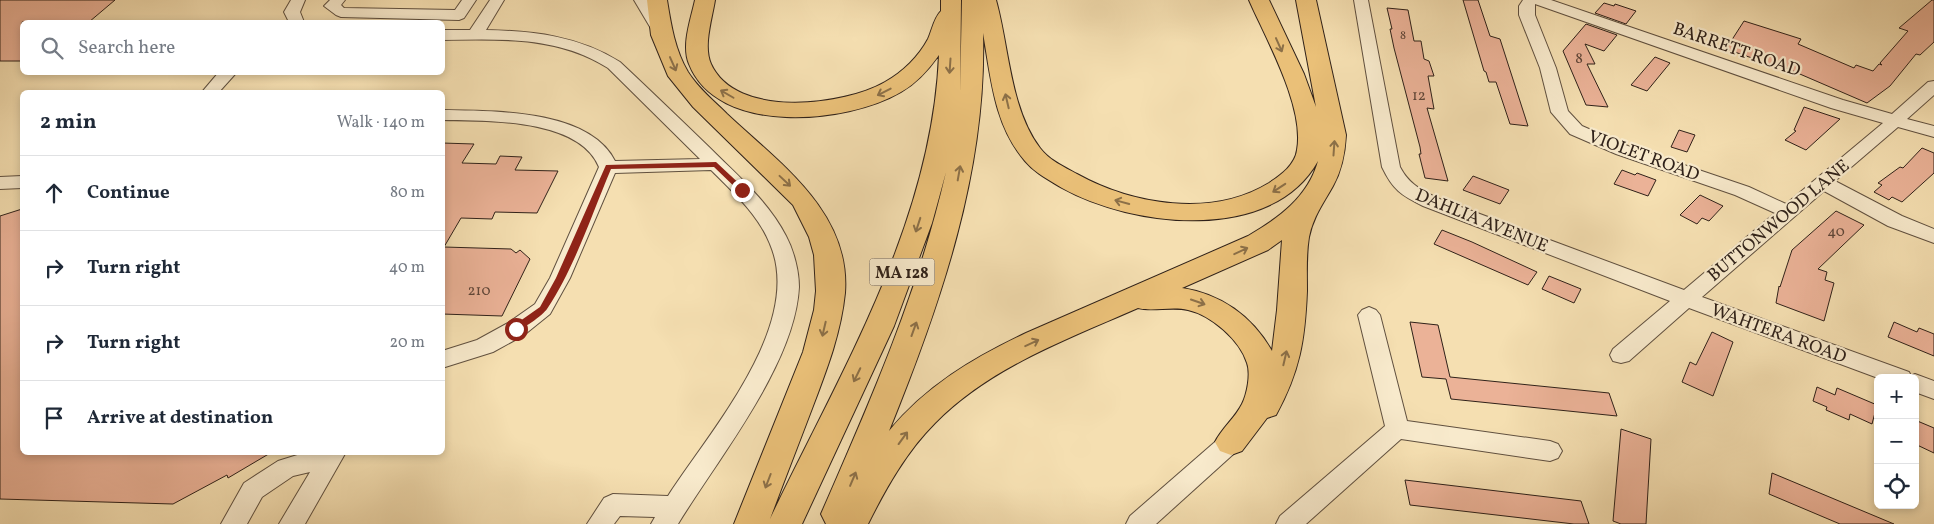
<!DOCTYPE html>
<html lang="en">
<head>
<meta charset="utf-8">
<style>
	:root { --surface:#fff; --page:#f6f6f7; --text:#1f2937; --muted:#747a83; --line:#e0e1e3 }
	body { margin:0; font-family:Vollkorn,serif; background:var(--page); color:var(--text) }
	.controls { position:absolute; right:15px; bottom:15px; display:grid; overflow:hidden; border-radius:8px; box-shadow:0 2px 8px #0003 }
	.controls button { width:45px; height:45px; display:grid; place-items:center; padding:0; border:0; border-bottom:1px solid var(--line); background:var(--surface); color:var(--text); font:25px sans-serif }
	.stop { position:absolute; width:15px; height:15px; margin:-11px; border:4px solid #8f2418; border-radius:50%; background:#fff }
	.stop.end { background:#8f2418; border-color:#fff; box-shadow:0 1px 5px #0008 }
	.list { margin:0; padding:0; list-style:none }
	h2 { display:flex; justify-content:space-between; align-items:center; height:65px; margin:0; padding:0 20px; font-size:21px }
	h2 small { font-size:16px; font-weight:400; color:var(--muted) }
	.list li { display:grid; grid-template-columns:32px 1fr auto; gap:15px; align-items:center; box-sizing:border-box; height:75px; padding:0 20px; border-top:1px solid var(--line) }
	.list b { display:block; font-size:19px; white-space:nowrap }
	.list em { font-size:16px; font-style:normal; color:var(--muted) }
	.icon { flex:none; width:28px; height:28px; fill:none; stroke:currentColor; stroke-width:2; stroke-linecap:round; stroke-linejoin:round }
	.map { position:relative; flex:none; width:1934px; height:524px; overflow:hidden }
	.search { position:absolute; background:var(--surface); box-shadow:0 2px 8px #0003; left:20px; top:20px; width:425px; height:55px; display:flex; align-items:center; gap:12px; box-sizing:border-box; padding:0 18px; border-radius:8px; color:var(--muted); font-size:19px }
	.panel { position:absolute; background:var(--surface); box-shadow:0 2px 8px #0003; left:20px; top:90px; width:425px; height:365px; border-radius:8px }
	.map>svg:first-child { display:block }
	.building { fill:#ebb297; stroke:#2f2119 }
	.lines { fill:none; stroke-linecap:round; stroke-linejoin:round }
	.minor-casing { stroke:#60503f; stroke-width:2 }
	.highway-casing { stroke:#2f2119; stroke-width:2 }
	.minor { fill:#f8eacc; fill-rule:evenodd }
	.highway { fill:#eac078; fill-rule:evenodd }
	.oneway { stroke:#8c7048 }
	.route { fill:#8f2418 }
	.labels { text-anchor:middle; stroke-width:4.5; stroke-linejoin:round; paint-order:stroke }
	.far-number-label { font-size:12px; fill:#5e4538 }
	.number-label { font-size:15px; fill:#5e4538 }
	.shield { fill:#f8eacc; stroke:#6b5d4f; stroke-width:1 }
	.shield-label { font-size:16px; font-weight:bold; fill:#2f2119 }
	.street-label { font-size:18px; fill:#2f2119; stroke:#f8eacc }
</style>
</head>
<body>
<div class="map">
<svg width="1934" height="524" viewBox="0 0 1934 524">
	<rect width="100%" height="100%" fill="#f5dfb1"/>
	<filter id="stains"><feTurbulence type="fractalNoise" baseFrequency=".004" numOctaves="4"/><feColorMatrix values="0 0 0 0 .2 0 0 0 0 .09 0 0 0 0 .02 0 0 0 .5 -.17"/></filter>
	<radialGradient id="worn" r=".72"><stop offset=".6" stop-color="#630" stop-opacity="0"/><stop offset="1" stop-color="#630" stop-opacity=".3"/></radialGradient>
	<g class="building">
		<path d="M0,0H115L89,22H22V61H0Z"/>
		<path d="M1463,0H1478L1490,36L1500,39L1528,126L1510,124L1496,82H1489L1486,72L1484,71Z"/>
		<path d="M1932,0H1934V42L1920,55L1916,54L1890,86L1867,103L1779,65L1778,67L1726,49L1744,21L1801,39L1798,44L1854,68L1856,65L1873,71L1879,64L1882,65L1880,63L1908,31L1899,28Z"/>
		<path d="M1604,3L1614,6L1615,4L1636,11L1626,24L1595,13Z"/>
		<path d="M1387,8L1408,10L1414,41H1421L1424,59L1429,61L1434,76H1428L1434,109L1427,108L1448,181L1425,178L1419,154H1421L1420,147L1394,48L1390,29H1392Z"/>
		<path d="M1586,24L1617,35L1604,51L1585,44L1595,64H1587L1608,107L1586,105L1563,51Z"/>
		<path d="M1655,57L1670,63L1647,91L1631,85Z"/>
		<path d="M1804,107L1840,119L1806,150L1785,140L1796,131L1794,130Z"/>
		<path d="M1679,130L1695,135L1687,152L1671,147Z"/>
		<path d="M442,143L474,144L462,163L496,164L500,156L522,157L515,170L558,171L537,213L495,212L492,219L461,218L444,247L511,249L516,253L520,250L530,259L502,316L442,314Z"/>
		<path d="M1922,148L1934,153V173L1902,202L1892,197L1889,200L1874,192L1882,185L1878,183L1900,167L1903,168Z"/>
		<path d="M1622,170L1635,175L1637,173L1656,180L1648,196L1614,184Z"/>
		<path d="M1473,176L1509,190L1500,204L1463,190Z"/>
		<path d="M1700,195L1723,206L1709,221L1702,218L1697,224L1680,215Z"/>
		<path d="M22,209V452H272L228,478L227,475L173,504L0,499V216Z"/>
		<path d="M1836,211L1864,225L1818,269L1827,272L1825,280L1834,283L1824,321L1776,303L1779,286L1780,287L1792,250Z"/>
		<path d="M1442,230L1472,242L1537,272L1528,285L1434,244Z"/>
		<path d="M1549,276L1581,289L1574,303L1542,289Z"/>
		<path d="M1410,322L1438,325L1450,377L1609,393L1617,416L1451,399L1446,379L1422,377Z"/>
		<path d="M1894,322L1917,332L1919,328L1934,334V356L1888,337Z"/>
		<path d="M1712,332L1733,342L1713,396L1682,382L1690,362L1696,365Z"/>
		<path d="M1817,387L1835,395L1837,388L1877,405L1872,424L1850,414L1849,420L1826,410L1827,407L1813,401Z"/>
		<path d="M1915,420L1934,428V453L1915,444Z"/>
		<path d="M1621,429L1651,439L1646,524H1621L1613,521Z"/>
		<path d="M1772,473L1894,524H1840L1769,494Z"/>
		<path d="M1405,480L1581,501L1589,524H1574L1410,505Z"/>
	</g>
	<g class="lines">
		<defs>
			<g id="minor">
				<path d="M291,0H305L300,12L304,22H289L284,12Z"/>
				<path d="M330,0H345L341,5L344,8L455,10L462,0H476L464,18L459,20L341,17L336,15L324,6Z"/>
				<path d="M490,0H504L486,30C533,31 579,36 620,62C650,90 680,119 710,148C737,175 768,201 786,236C794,251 799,271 799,287C795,365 718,458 678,524H651L655,517L620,516L614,524H587L604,498L613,494L668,496C709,432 805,325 770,244C758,214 733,192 711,170L615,173L570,278L550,314L524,335L493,352L442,368V351L477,340L508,323L535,304L550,278L599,167C579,118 487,121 442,120V110C493,111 589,109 615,161L700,159L608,68C558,36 501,39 442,40V30H470Z"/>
				<path d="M634,0H648L670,34L668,37H656Z"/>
				<path d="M1354,0H1368L1400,167C1409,184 1420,189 1437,198L1684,290L1775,213L1735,195L1616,154L1570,134L1551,112L1540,68L1519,15V6L1523,0H1551L1843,100L1892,114L1928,82L1934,81V95L1907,119L1934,126V137L1898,127L1835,181L1902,216L1934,229V243L1888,226L1824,191L1702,297L1909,372L1911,376L1915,374L1934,381V399L1915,392V378H1878L1689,308L1629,361L1621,363L1613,361L1610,355L1613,349L1670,301L1423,206C1401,195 1393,190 1382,167ZM1535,4L1831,108L1883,123L1786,204L1749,187L1628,146L1582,126L1568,111L1556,68L1535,15Z"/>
				<path d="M219,72H237L219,92H202Z"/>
				<path d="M22,176V188L0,189V177Z"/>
				<path d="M1369,307L1376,310L1380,315L1407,421L1550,441L1558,444L1562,451L1558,458L1550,461L1401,439L1306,524H1276L1280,516L1385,426L1358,315L1362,310Z"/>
				<path d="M1231,432L1239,435L1243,442L1239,449L1156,524H1126L1130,516L1223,435Z"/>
				<path d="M307,452H346L305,524H279L310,472L293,476L262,497L247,524H221L244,483L278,461Z"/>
			</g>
			<path id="highway" d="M647,0H667C671,25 675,50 688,72C698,88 714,101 727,114C779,163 851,212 845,293C841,333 827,369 813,406C799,443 784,481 770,519C841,371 932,223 939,55C929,69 917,83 901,92C847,124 717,136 689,64C681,45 691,19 695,0H715C712,19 703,46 711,64C736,119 843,106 885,82C903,72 919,56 928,39C932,30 934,18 941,11V0H961L960,92L962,0H996C1009,46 1010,109 1040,148C1049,160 1064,167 1077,174C1133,205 1212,218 1269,183C1281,175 1295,165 1297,150C1305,107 1266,39 1249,0H1269L1304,74L1316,107L1296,0H1316L1346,135C1345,153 1342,170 1333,186C1323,204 1313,217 1309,237C1306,255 1307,273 1307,291C1305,340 1300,371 1276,415L1267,418L1242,451L1231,455L1220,451L1215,442C1222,428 1235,418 1242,404C1247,394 1251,374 1247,363C1240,340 1211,315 1188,310C1172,306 1152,312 1138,308C1068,339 990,367 935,423C906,452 886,488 868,524H826L821,514C870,402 919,291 946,172L932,223L894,326L802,524H734L803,352L814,310L816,291L814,255L809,237L793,205L693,107L668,76L651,35ZM983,33C991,78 994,125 1025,161C1035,173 1049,180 1062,188C1132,227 1272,244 1318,161C1308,197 1279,218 1248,236L1026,333C973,358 926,386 889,431C940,305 987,171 983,33ZM1282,240L1277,310L1272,351C1252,316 1221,294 1182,288L1268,250Z"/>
		</defs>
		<use href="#minor" class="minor-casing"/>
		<use href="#highway" class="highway-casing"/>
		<use href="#minor" class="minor"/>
		<use href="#highway" class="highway"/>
	</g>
	<defs><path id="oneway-shaft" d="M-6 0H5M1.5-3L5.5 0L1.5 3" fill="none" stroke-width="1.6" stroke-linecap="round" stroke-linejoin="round" transform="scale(1.25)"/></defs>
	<g class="oneway">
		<use href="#oneway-shaft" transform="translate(1279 45) rotate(66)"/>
		<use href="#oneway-shaft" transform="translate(673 64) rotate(66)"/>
		<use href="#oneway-shaft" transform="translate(950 66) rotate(94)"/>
		<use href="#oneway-shaft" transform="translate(884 92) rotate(153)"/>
		<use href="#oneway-shaft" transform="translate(727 94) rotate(-150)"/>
		<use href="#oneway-shaft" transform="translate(1007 101) rotate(-103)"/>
		<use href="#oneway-shaft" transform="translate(1334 148) rotate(-86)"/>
		<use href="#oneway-shaft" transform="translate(959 173) rotate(-80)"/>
		<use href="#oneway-shaft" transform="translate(785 181) rotate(43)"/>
		<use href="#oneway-shaft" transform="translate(1279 188) rotate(147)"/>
		<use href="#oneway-shaft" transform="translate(1122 202) rotate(-165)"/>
		<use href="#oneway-shaft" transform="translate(918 225) rotate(108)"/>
		<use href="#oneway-shaft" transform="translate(1241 251) rotate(-25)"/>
		<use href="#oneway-shaft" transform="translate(1198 302) rotate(19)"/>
		<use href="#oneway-shaft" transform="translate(824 329) rotate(103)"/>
		<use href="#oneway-shaft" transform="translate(914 329) rotate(-70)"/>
		<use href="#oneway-shaft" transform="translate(1032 343) rotate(-25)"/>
		<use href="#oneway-shaft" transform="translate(1285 358) rotate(-77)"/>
		<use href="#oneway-shaft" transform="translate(857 375) rotate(116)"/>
		<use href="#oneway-shaft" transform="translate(903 438) rotate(-54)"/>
		<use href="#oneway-shaft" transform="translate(853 479) rotate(-67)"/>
		<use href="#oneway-shaft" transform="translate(768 481) rotate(111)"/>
	</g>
	<path class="route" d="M716,162L745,189V192H740L714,167L611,169C592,214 574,269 547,309C543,315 520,332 513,331V326L540,307L556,278L606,165Z"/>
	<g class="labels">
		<g class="far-number-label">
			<text x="1403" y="39">8</text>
		</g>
		<g class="number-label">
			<text x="1579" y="63">8</text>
			<text x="1419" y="100">12</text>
			<text x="1836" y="236">40</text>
			<text x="479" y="295">210</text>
		</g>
		<rect class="shield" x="869.5" y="258.5" width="65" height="27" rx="4"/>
		<g class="shield-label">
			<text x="902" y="278">MA 128</text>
		</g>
		<g class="street-label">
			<text transform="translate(1737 49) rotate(19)" y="6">BARRETT ROAD</text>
			<text transform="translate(1644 155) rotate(20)" y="6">VIOLET ROAD</text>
			<text transform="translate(1482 220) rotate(22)" y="6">DAHLIA AVENUE</text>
			<text transform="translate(1778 220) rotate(-40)" y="6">BUTTONWOOD LANE</text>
			<text transform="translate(1779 333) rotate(20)" y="6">WAHTERA ROAD</text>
		</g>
	</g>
	<rect width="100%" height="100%" filter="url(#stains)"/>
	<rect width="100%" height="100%" fill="url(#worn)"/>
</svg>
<div class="controls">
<button>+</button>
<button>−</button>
<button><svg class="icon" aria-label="locate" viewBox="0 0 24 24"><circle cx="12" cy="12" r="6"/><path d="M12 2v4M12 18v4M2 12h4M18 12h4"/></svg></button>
</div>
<div class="stop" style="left:516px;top:329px"></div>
<div class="stop end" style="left:742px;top:190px"></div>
<div class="search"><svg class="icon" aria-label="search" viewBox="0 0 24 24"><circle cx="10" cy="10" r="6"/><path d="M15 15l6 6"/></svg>Search here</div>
<section class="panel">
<h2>2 min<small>Walk · 140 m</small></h2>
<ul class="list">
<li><svg class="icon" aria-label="ahead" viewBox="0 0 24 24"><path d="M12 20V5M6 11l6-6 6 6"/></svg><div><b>Continue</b></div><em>80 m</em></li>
<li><svg class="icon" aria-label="right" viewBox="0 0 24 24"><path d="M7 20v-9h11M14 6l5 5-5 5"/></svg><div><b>Turn right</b></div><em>40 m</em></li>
<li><svg class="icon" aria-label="right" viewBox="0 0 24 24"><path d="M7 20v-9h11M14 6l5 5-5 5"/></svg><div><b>Turn right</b></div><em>20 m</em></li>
<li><svg class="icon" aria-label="arrive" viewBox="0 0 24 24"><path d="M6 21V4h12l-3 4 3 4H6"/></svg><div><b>Arrive at destination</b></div></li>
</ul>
</section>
</div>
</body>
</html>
